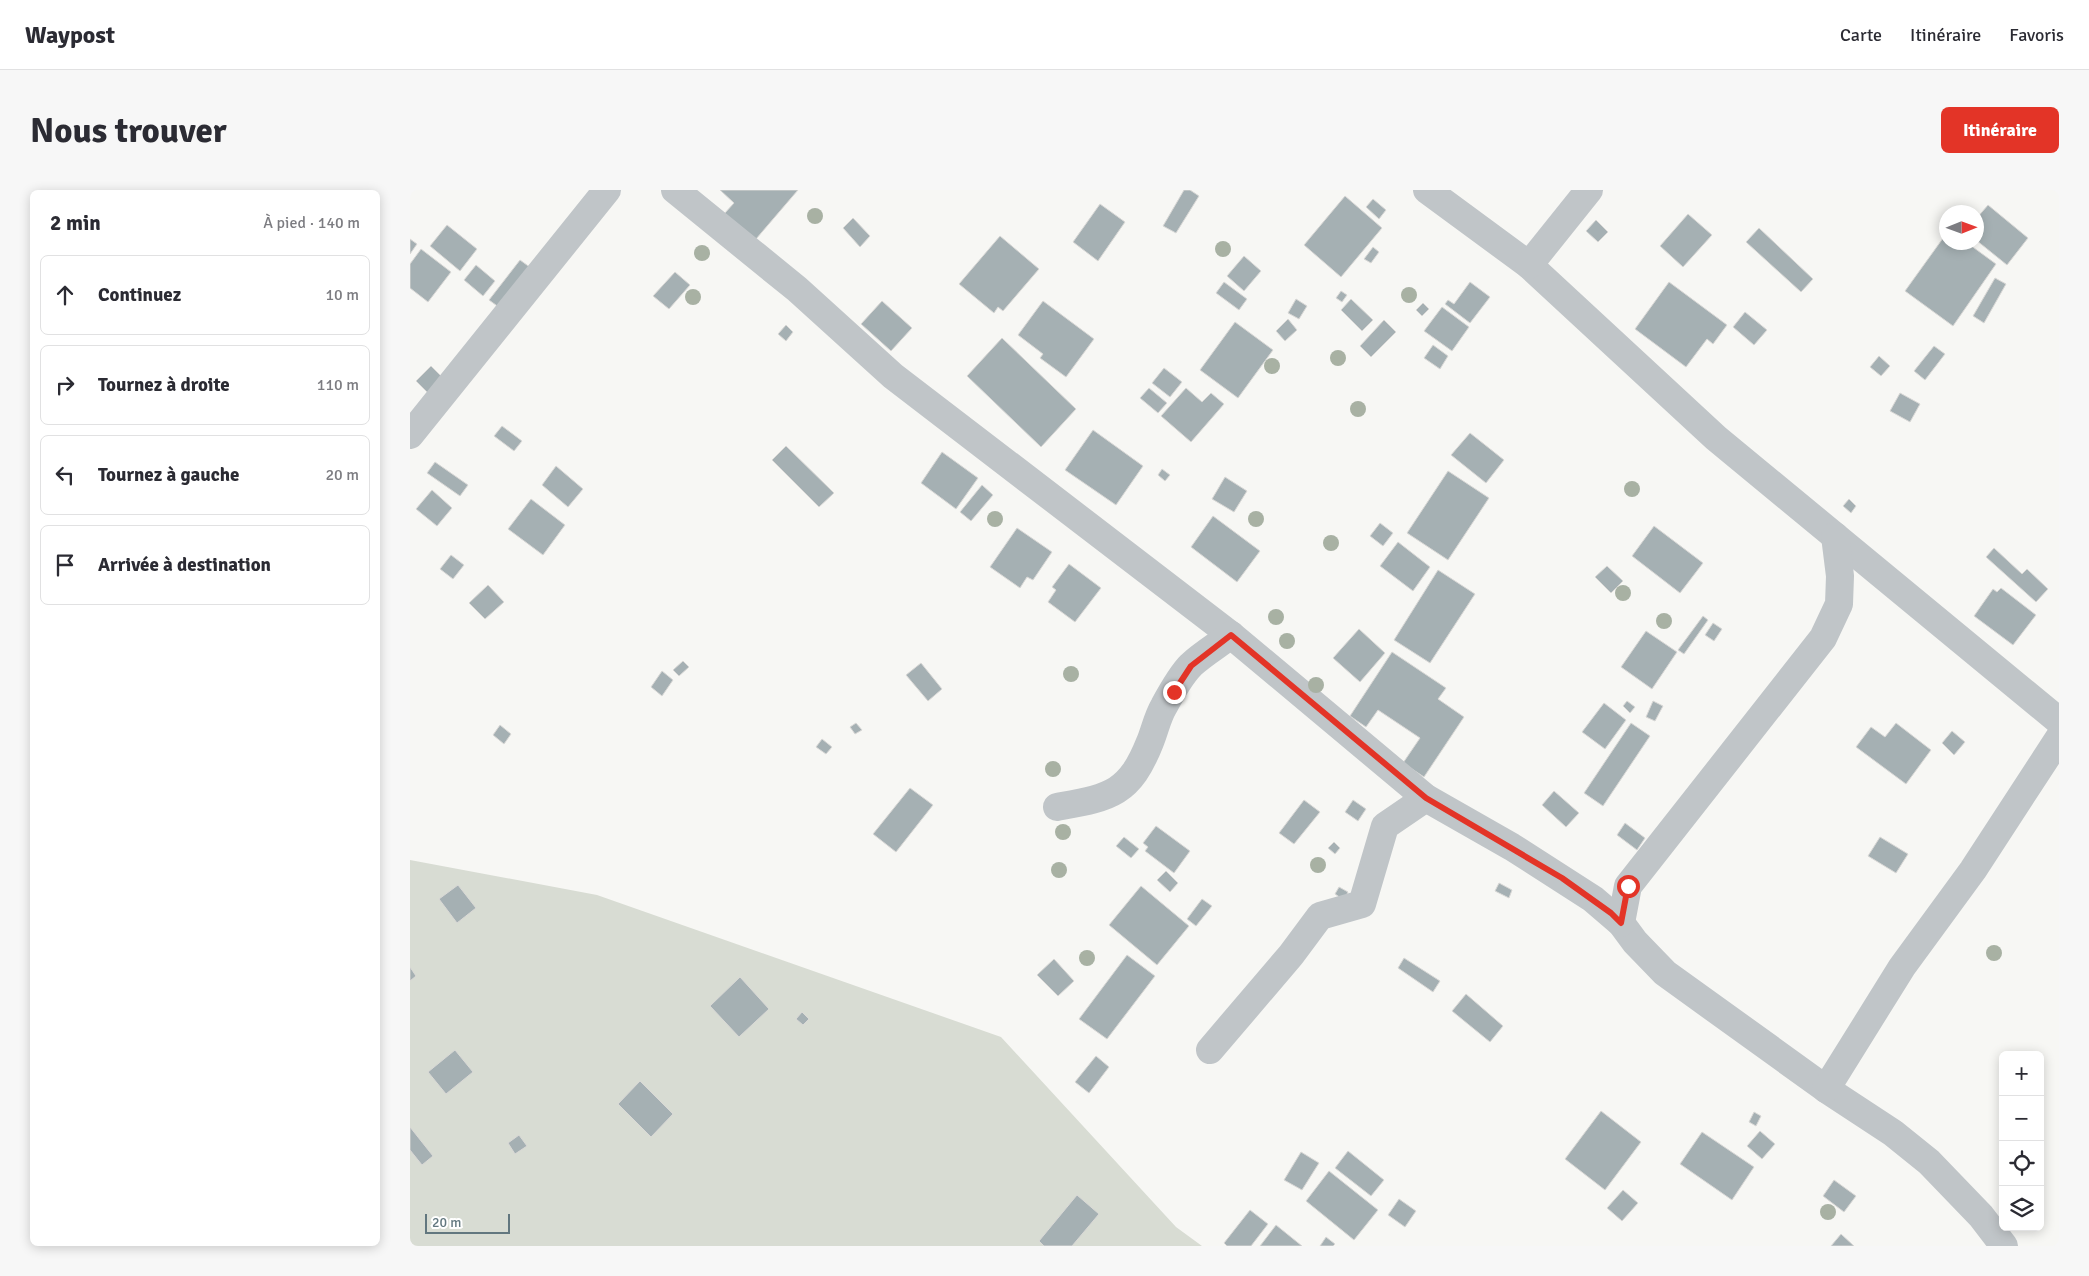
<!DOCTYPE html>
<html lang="fr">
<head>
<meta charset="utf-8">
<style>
	:root { --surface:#fff; --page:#f7f7f7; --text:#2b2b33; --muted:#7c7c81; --line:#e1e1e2; --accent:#e33427 }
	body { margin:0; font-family:Signika,sans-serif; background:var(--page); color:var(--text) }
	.controls { position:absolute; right:15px; bottom:15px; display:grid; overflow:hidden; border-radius:8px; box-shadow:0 2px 12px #0003 }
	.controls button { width:45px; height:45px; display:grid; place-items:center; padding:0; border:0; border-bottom:1px solid var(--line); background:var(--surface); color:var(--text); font:25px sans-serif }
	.compass { position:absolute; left:1529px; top:15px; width:45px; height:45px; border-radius:50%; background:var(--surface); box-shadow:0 2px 12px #0003; rotate:89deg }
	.scale { position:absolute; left:15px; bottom:12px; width:85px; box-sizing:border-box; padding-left:5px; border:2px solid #62777f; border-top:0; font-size:14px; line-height:18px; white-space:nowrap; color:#62777f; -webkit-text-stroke:4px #fff; paint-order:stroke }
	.stop { position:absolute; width:15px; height:15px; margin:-11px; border:4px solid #e33427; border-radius:50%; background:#fff }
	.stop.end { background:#e33427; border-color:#fff; box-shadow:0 1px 5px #0008 }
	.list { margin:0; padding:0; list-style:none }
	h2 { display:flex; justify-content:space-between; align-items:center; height:65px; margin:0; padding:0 20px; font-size:21px }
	h2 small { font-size:16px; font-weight:400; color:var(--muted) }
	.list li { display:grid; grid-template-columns:32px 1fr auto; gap:15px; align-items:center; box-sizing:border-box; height:80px; margin:0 10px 10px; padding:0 10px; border:1px solid var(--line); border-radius:8px }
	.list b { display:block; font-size:19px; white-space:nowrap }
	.list em { font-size:16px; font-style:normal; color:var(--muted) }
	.icon { flex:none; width:28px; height:28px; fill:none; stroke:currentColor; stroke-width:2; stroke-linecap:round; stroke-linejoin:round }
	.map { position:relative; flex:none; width:1649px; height:1056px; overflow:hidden; border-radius:8px }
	header { display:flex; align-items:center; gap:30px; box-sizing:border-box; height:70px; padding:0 25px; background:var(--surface); border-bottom:1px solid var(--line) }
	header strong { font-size:24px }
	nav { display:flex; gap:28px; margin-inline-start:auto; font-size:18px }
	.intro { display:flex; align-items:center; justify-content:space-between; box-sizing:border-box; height:120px; padding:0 30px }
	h1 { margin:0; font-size:35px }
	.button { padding:12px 22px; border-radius:8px; background:var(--accent); color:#fff; font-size:18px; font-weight:700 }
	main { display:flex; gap:30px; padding:0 30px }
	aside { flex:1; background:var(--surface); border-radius:8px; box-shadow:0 2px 12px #0003 }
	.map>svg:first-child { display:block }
	.green { fill:#d8dcd3 }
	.building { fill:#a5b0b3; stroke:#d9d8d6 }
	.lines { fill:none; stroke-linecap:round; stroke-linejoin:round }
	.minor { stroke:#c0c5c8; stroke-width:28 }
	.tree { fill:#a8b1a3 }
	.route { stroke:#e33427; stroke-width:6 }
</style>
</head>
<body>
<header>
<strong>Waypost</strong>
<nav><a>Carte</a><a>Itinéraire</a><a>Favoris</a></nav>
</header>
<div class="intro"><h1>Nous trouver</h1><a class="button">Itinéraire</a></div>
<main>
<aside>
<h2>2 min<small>À pied · 140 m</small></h2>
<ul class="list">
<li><svg class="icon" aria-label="ahead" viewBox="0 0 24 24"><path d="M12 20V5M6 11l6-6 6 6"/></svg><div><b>Continuez</b></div><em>10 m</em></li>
<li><svg class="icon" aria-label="right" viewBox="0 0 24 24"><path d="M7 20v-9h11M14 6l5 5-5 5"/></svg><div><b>Tournez à droite</b></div><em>110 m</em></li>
<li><svg class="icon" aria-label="left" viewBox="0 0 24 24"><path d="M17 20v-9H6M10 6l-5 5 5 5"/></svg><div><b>Tournez à gauche</b></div><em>20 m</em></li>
<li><svg class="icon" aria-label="arrive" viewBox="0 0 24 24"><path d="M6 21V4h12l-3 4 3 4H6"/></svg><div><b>Arrivée à destination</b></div></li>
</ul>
</aside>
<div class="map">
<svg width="1649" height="1056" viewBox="0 0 1649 1056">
	<rect width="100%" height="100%" fill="#f7f7f4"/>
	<path class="green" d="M0,670L187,705L591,847L766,1037L792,1056H0Z"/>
	<g class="building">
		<path d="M310,0H388L340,56L314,24L324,13Z"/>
		<path d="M774,0H780L789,6L766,43L753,36Z"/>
		<path d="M935,6L972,38L931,87L894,55Z"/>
		<path d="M963,9L976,20L969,29L956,17Z"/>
		<path d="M690,14L715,32L688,71L663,52Z"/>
		<path d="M1578,15L1618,48L1597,75L1566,50V29Z"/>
		<path d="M1278,24L1302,45L1273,77L1250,56Z"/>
		<path d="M443,28L460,46L450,57L433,38Z"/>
		<path d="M1186,30L1198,42L1188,52L1176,41Z"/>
		<path d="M37,35L67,59L50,81L20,56Z"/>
		<path d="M1349,38L1403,89L1391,102L1336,52Z"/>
		<path d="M1536,44V52H1556L1586,74L1543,136L1495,101Z"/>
		<path d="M590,46L629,79L593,121L588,117L584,123L549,94Z"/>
		<path d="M0,49L7,54L0,64Z"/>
		<path d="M963,57L969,62L961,73L954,69Z"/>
		<path d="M11,59L41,82L18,112L0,98V74Z"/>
		<path d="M834,66L851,81L834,101L817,86Z"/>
		<path d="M110,70L121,78L90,118L79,110Z"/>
		<path d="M66,75L85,91L73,106L54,90Z"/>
		<path d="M265,82L280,95L259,119L243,106Z"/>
		<path d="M1585,88L1596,94L1574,133L1563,126Z"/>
		<path d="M814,92L837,109L829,120L806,103Z"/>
		<path d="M1060,92L1080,107L1060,133L1035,114L1038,110L1044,114Z"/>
		<path d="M1259,92L1317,135L1303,154L1297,149L1276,177L1225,139Z"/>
		<path d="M931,101L937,105L932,112L926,108Z"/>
		<path d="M886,109L897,116L889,129L878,123Z"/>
		<path d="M941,109L963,130L952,141L931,120Z"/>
		<path d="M472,111L502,138L481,161L451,134Z"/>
		<path d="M633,111L684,149L656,187L630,168L633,164L608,145Z"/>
		<path d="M1013,113L1019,119L1012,126L1006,120Z"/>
		<path d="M1032,117L1059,137L1042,161L1014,141Z"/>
		<path d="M1335,122L1357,140L1344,155L1323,137Z"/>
		<path d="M878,129L887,140L875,151L866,141Z"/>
		<path d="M974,130L986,142L961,167L950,156Z"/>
		<path d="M825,132L863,160L828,208L790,180Z"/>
		<path d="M376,135L383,142L376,151L368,144Z"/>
		<path d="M592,148L666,219L631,257L557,186Z"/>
		<path d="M1023,155L1038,166L1030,179L1014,168Z"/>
		<path d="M1524,156L1535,164L1515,190L1504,181Z"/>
		<path d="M1469,166L1480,176L1471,186L1460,177Z"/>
		<path d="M21,176L35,190L20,205L6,191Z"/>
		<path d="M754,178L772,192L760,207L742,193Z"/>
		<path d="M739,198L757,213L748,223L730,208Z"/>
		<path d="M776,198L792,212L801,203L814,214L781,252L751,226Z"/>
		<path d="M1490,203L1510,214L1500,232L1480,221Z"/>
		<path d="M92,236L112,251L104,261L84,246Z"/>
		<path d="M683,240L733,276L706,315L655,280Z"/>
		<path d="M1060,243L1094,270L1076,293L1041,265Z"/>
		<path d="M376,256L424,303L409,317L362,270Z"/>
		<path d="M532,262L568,288L546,319L511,293Z"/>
		<path d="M25,272L58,295L50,306L17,283Z"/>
		<path d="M146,276L173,299L158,317L132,295Z"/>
		<path d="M752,279L760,285L755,291L748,285Z"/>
		<path d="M1038,281L1079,308L1038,370L997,343Z"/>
		<path d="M815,287L837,301L824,322L802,309Z"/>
		<path d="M572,295L583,305L561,331L550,322Z"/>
		<path d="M22,300L42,318L27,336L6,319Z"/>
		<path d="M121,309L155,335L133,365L98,339Z"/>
		<path d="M1439,309L1446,316L1441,323L1433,316Z"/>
		<path d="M803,326L850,361L827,392L781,357Z"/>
		<path d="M970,333L983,343L973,356L960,346Z"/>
		<path d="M1244,336L1293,373L1270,403L1222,366Z"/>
		<path d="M607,338L642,362L623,390L617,387L610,398L580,377Z"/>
		<path d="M988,352L1020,377L1003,401L970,376Z"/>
		<path d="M1584,358L1612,384L1617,379L1638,399L1626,412L1576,367Z"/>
		<path d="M41,365L54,375L43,389L30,379Z"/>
		<path d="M659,374L691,398L665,432L638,412L646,400L642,397Z"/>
		<path d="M1197,376L1213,391L1201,403L1185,387Z"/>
		<path d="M1028,380L1065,404L1020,473L984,450Z"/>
		<path d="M78,395L94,412L75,429L59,413Z"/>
		<path d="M1591,398L1626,425L1603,455L1564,426L1583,399L1587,402Z"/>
		<path d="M1293,426L1298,430L1274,464L1268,460Z"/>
		<path d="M1303,433L1312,439L1304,451L1295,445Z"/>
		<path d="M949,439L975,463L950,492L923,468Z"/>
		<path d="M1236,441L1267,462L1242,499L1211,477Z"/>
		<path d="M982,462L1036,498L1028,509L1054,527L1014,587L993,573L1010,548L968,520L956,537L940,526Z"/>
		<path d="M273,471L279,477L269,486L263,480Z"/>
		<path d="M511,473L532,499L518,511L496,485Z"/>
		<path d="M252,481L263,490L252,506L241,497Z"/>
		<path d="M1217,511L1225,517L1220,523L1213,516Z"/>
		<path d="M1243,511L1253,516L1245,531L1236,527Z"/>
		<path d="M1194,513L1216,530L1195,559L1172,542Z"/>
		<path d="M446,533L452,540L445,544L440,537Z"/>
		<path d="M1221,533L1240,546L1193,616L1174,603Z"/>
		<path d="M1486,533L1521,560L1496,594L1446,557L1461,537L1475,547Z"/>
		<path d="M90,535L101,544L94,554L83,545Z"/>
		<path d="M1542,541L1555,552L1544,565L1532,553Z"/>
		<path d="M412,549L422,557L416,564L406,557Z"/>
		<path d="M500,598L523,615L486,662L463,644Z"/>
		<path d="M1144,601L1169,623L1156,637L1132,615Z"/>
		<path d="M894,610L910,622L884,654L869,643Z"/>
		<path d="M943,610L956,619L948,631L935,622Z"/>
		<path d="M1215,633L1235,648L1227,660L1207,645Z"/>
		<path d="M746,636L780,661L764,683L735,661L738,657L733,653Z"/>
		<path d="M714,647L729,659L721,668L706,656Z"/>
		<path d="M1470,647L1498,664L1486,683L1458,666Z"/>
		<path d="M924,652L930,658L925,664L918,658Z"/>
		<path d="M756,681L768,693L760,702L747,690Z"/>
		<path d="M1089,693L1102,700L1099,708L1085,701Z"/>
		<path d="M48,695L66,718L47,733L29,709Z"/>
		<path d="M731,696L779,736L747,775L699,735Z"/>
		<path d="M929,697L938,702L934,710L925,704Z"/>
		<path d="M792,709L802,716L786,736L777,729Z"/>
		<path d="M717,765L745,786L697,849L669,829Z"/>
		<path d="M994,768L1030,791L1023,802L988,778Z"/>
		<path d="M644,769L664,791L648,806L627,785Z"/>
		<path d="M0,777L6,786L0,791Z"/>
		<path d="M330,787L359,819L329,847L300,816Z"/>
		<path d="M1056,804L1093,836L1080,852L1042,821Z"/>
		<path d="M392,822L399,829L393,835L386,829Z"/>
		<path d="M45,860L63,882L36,904L18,882Z"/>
		<path d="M686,866L699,877L679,903L665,892Z"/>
		<path d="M230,891L263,924L241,947L208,914Z"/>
		<path d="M1191,921L1231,952L1195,1000L1155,969Z"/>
		<path d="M1344,922L1351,926L1346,936L1339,932Z"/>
		<path d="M0,937L23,966L12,975L0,960Z"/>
		<path d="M1350,941L1365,954L1352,969L1337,956Z"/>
		<path d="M1292,942L1344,977L1322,1010L1270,974Z"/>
		<path d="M109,945L117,956L105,964L98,953Z"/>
		<path d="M938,961L974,990L961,1006L925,978Z"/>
		<path d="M891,962L909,973L892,1000L874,990Z"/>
		<path d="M919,981L968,1020L944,1050L896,1011Z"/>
		<path d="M1424,990L1446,1006L1434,1022L1413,1006Z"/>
		<path d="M1213,1000L1228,1013L1212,1031L1197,1018Z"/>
		<path d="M667,1005L689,1024L662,1056H634L629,1051Z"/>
		<path d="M989,1009L1006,1021L995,1037L978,1025Z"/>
		<path d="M840,1020L858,1034L841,1056H817L814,1053Z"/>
		<path d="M866,1035L892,1056H850Z"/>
		<path d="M1431,1044L1444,1056H1421Z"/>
		<path d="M916,1047L925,1054L923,1056H910Z"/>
	</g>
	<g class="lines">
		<g class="minor">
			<path d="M265,0L387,99L483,186L821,445L1016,608L1102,657L1183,709L1211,733L1225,752L1255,783L1416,899L1483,943L1519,972L1571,1026L1594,1056"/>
			<path d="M1017,0L1119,75L1306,248L1649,531"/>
			<path d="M1119,75L1179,0"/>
			<path d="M0,245L197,0"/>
			<path d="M647,617C700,607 719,605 740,552C745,540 747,528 754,516C761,503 771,485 781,475C793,464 808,455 821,445"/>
			<path d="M1211,733L1218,696L1413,448L1429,414L1430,386L1425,346"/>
			<path d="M800,860L881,765L910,726L952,714L975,636L1016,608"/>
			<path d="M1416,899L1492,777L1563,680L1649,548"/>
		</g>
	</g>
	<g class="tree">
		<circle cx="405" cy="26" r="8"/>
		<circle cx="813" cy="59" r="8"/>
		<circle cx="292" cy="63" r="8"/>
		<circle cx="999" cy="105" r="8"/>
		<circle cx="283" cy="107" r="8"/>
		<circle cx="928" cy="168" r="8"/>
		<circle cx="862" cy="176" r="8"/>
		<circle cx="948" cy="219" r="8"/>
		<circle cx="1222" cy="299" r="8"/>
		<circle cx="585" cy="329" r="8"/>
		<circle cx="846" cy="329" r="8"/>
		<circle cx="921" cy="353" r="8"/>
		<circle cx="1213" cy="403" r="8"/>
		<circle cx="866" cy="427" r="8"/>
		<circle cx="1254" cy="431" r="8"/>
		<circle cx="877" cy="451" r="8"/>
		<circle cx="661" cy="484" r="8"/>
		<circle cx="906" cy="495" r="8"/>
		<circle cx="643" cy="579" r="8"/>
		<circle cx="653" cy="642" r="8"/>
		<circle cx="908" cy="675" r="8"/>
		<circle cx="649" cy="680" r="8"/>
		<circle cx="1584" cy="763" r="8"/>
		<circle cx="677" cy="768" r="8"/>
		<circle cx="1418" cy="1022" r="8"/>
	</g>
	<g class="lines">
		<path class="route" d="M764,502L781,476L821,445L1016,608L1152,688L1201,723L1211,733L1218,696"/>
	</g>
</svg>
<div class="controls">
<button>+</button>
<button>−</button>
<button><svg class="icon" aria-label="locate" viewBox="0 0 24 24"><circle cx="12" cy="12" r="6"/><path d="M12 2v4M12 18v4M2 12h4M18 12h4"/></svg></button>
<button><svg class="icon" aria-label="layers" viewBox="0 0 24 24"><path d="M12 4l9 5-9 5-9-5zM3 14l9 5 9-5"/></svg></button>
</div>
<svg class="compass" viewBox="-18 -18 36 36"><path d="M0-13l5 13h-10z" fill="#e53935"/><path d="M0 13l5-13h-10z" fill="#7c7c81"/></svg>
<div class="scale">20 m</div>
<div class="stop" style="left:1218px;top:696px"></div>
<div class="stop end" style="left:764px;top:502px"></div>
</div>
</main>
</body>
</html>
